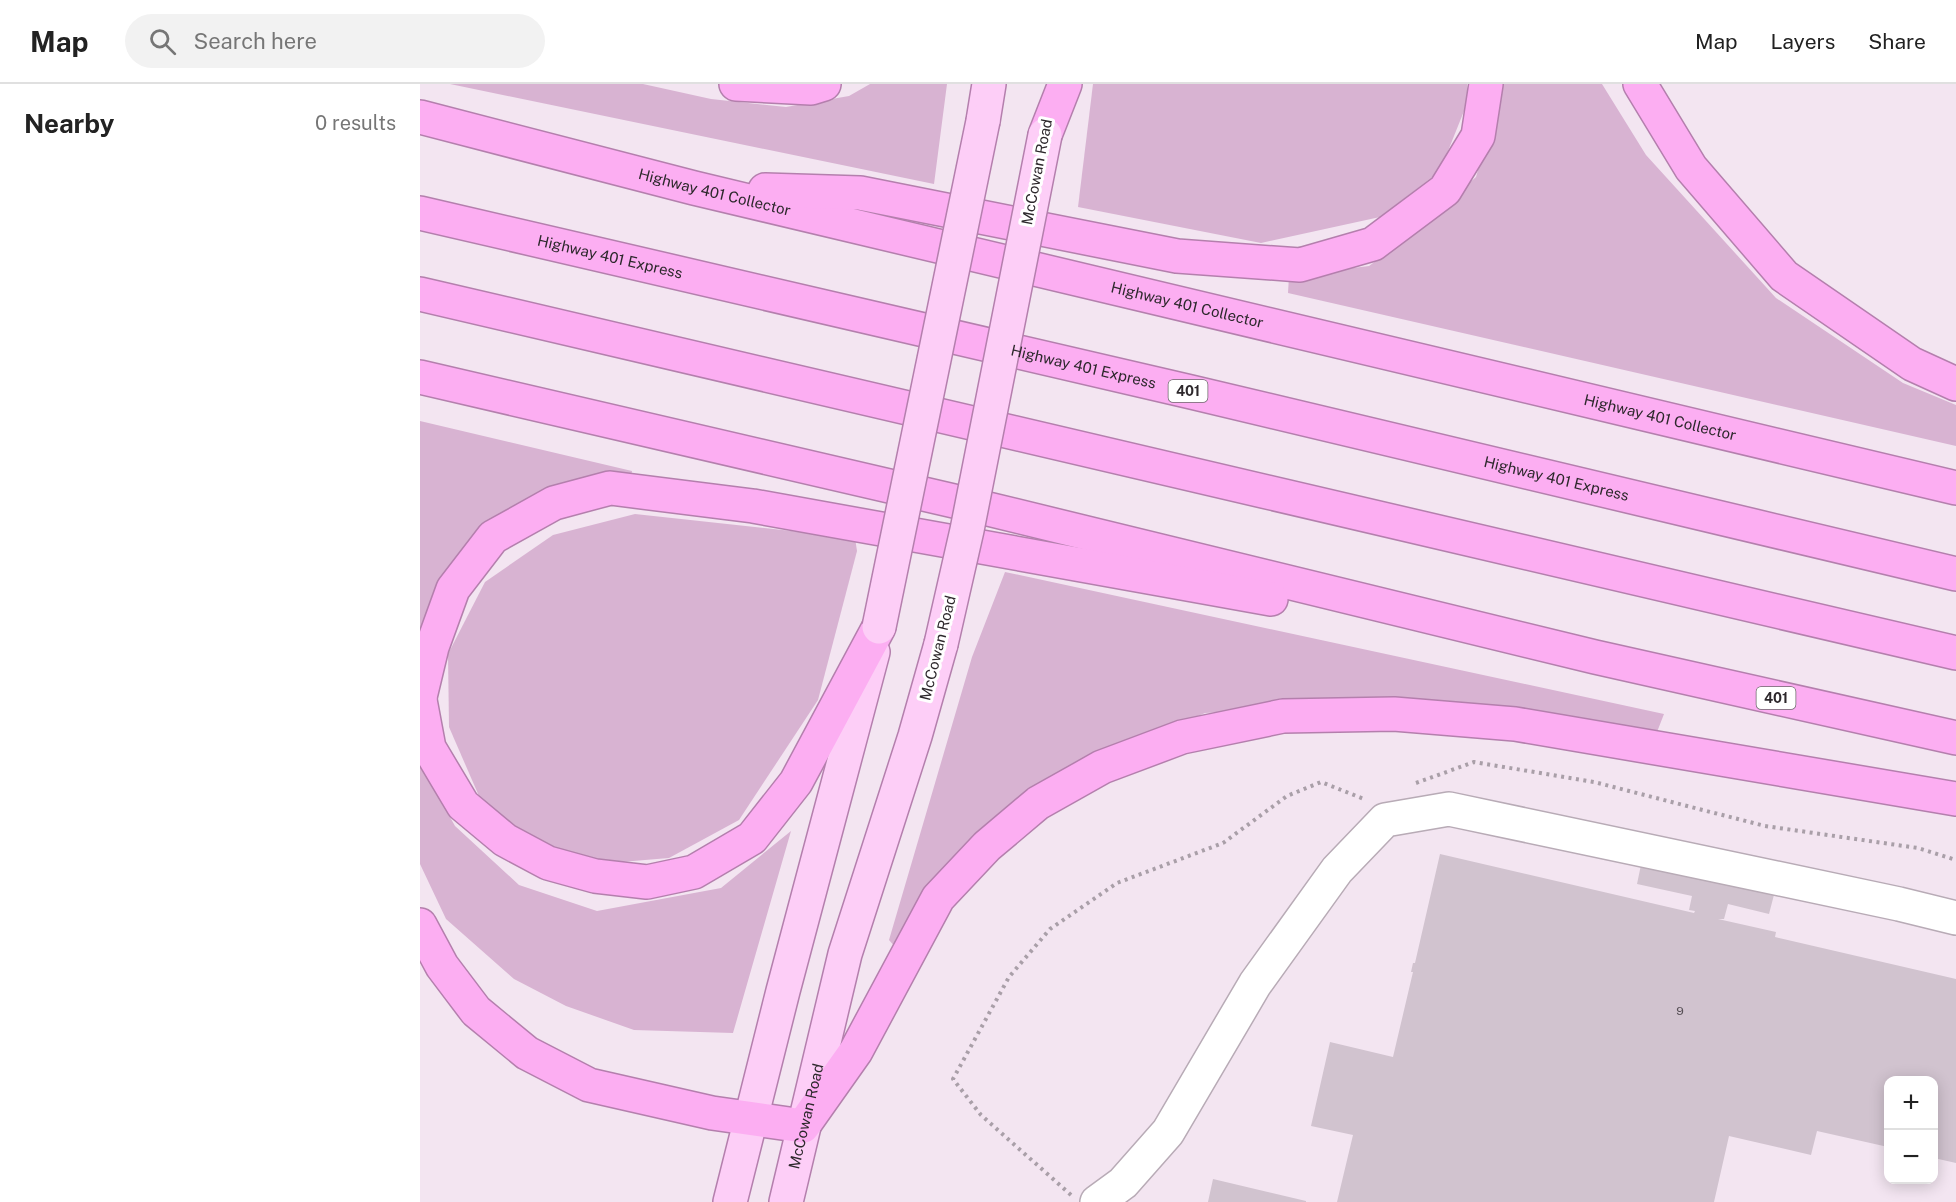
<!DOCTYPE html>
<html lang="en">
<head>
<meta charset="utf-8">
<style>
	:root { --surface:#fff; --page:#f2f2f2; --text:#222; --muted:#767676; --line:#e0e0e0 }
	body { margin:0; font-family:"Public Sans",sans-serif; background:var(--page); color:var(--text) }
	.controls { position:absolute; right:18px; bottom:18px; display:grid; overflow:hidden; border-radius:12px; box-shadow:0 3px 15px #0003 }
	.controls button { width:54px; height:54px; display:grid; place-items:center; padding:0; border:0; border-bottom:2px solid var(--line); background:var(--surface); color:var(--text); font:30px sans-serif }
	.list { margin:0; padding:0; list-style:none }
	h2 { display:flex; justify-content:space-between; align-items:center; height:78px; margin:0; padding:0 24px; font-size:26px }
	h2 small { font-size:20px; font-weight:400; color:var(--muted) }
	.icon { flex:none; width:33px; height:33px; fill:none; stroke:currentColor; stroke-width:2; stroke-linecap:round; stroke-linejoin:round }
	.map { position:relative; flex:none; width:1536px; height:1118px; overflow:hidden }
	header { display:flex; align-items:center; gap:36px; box-sizing:border-box; height:84px; padding:0 30px; background:var(--surface); border-bottom:2px solid var(--line) }
	header strong { font-size:28px }
	nav { display:flex; gap:33px; margin-inline-start:auto; font-size:21px }
	.search { width:420px; height:54px; background:var(--page); display:flex; align-items:center; gap:15px; box-sizing:border-box; padding:0 21px; border-radius:33px; color:var(--muted); font-size:22px }
	main { display:flex }
	aside { flex:1; background:var(--surface) }
	.map>svg:first-child { display:block }
	.green { fill:#d8b3d2 }
	.building { fill:#d1c3cf }
	.lines { fill:none; stroke-linecap:round; stroke-linejoin:round }
	.minor-casing { stroke:#b8abb6; stroke-width:36 }
	.major-casing { stroke:#b47fad; stroke-width:36 }
	.highway-casing { stroke:#b47fad; stroke-width:36 }
	.path { stroke:#a99fa8; stroke-width:4; stroke-dasharray:3 4.5; stroke-linecap:butt }
	.minor { stroke:#fff; stroke-width:33 }
	.major { stroke:#fdcef7; stroke-width:33 }
	.highway { stroke:#fcaef2; stroke-width:33 }
	.major-bridge-casing { stroke:#b47fad; stroke-width:36; stroke-linecap:butt }
	.major-bridge { stroke:#fdcef7; stroke-width:33 }
	.labels { text-anchor:middle; stroke-width:6; stroke-linejoin:round; paint-order:stroke }
	.number-label { font-size:12px; fill:#564f55 }
	.shield { fill:#fff; stroke:#6c686b; stroke-width:1.5 }
	.shield-label { font-size:14px; font-weight:bold; fill:#2d282c }
	.street-label { font-size:15px; fill:#2d282c; stroke:#fff }
</style>
</head>
<body>
<header>
<strong>Map</strong>
<div class="search"><svg class="icon" aria-label="search" viewBox="0 0 24 24"><circle cx="10" cy="10" r="6"/><path d="M15 15l6 6"/></svg>Search here</div>
<nav><a>Map</a><a>Layers</a><a>Share</a></nav>
</header>
<main>
<aside>
<h2>Nearby<small>0 results</small></h2>
<ul class="list">
</ul>
</aside>
<div class="map">
<svg width="1536" height="1118" viewBox="0 0 1536 1118">
	<rect width="100%" height="100%" fill="#f3e5f1"/>
	<g class="green">
		<path d="M30,0H223L291,15L366,23L429,12L450,0H527L514,100Z"/>
		<path d="M673,0H1047L1048,17L1020,87L960,133L841,159L658,123Z"/>
		<path d="M1083,0H1182L1226,71L1356,214L1483,299L1536,321V362L868,209L869,192L949,182L992,150L1056,93Z"/>
		<path d="M0,337L212,387L210,400L107,422L0,552Z"/>
		<path d="M215,430L435,454L437,467L398,616L319,736L249,774L177,780L109,758L62,719L29,643L28,570L65,498L133,451Z"/>
		<path d="M585,488L1244,630L1237,648L1006,616L785,629L618,700L521,788L476,864L469,856L552,573Z"/>
		<path d="M0,679L35,742L99,801L177,827L301,804L371,747L313,949L214,946L146,922L94,895L26,835L0,780Z"/>
	</g>
	<g class="building">
		<path d="M1020,770L1274,829L1275,827L1269,826L1272,812L1217,800L1222,776L1355,807L1349,830L1308,820L1304,835H1298L1356,848L1355,853L1536,895V1079L1514,1074V996H1468V1063L1397,1047L1391,1071L1309,1052L1294,1118H917L933,1051L891,1042L910,958L973,973L993,888H991L993,879H995Z"/>
		<path d="M793,1095L886,1117V1118H788Z"/>
	</g>
	<g class="lines">
		<defs>
			<path id="minor" d="M677,1118L703,1099L748,1048L835,900L917,786L965,736L1029,725L1479,820L1536,834"/>
			<g id="major">
				<path d="M563,37L569,0"/>
				<path d="M310,1118L363,907L453,568"/>
				<path id="s1" d="M366,1118L425,870L495,652L521,560"/>
			</g>
			<g id="highway">
				<path d="M316,0L391,4L404,0"/>
				<path d="M1220,0L1271,84L1364,192L1492,280L1536,300"/>
				<path id="s2" d="M0,33L274,104L1536,404"/>
				<path d="M625,51L645,0"/>
				<path d="M345,106L440,109L757,172L880,181L953,160L1025,106L1058,52L1066,0"/>
				<path id="s3" d="M0,129L771,308L1536,490"/>
				<path d="M0,210L1536,569"/>
				<path d="M0,293L564,424L1175,573L1536,654"/>
				<path d="M0,613L12,563L33,505L73,453L134,419L190,404L333,422L851,515"/>
				<path d="M0,616L9,664L43,721L85,756L128,779L175,792L227,798L274,788L332,754L376,698L459,543"/>
				<path d="M0,841L22,882L56,927L107,969L169,1001L292,1029L383,1042L436,967L518,814L567,762L618,719L682,683L762,653L863,632L974,630L1095,640L1536,715"/>
			</g>
		</defs>
		<use href="#minor" class="minor-casing"/>
		<use href="#major" class="major-casing"/>
		<use href="#highway" class="highway-casing"/>
		<g class="path">
			<path d="M996,699L1054,678L1174,698L1345,742L1498,764L1536,776"/>
			<path d="M651,1111L561,1031L533,995L589,893L630,845L697,799L803,759L867,712L901,698L944,715"/>
		</g>
		<use href="#minor" class="minor"/>
		<use href="#major" class="major"/>
		<use href="#highway" class="highway"/>
		<defs>
			<g id="major-bridge">
				<path d="M459,543L563,37"/>
				<path d="M521,560L547,446L625,51"/>
			</g>
		</defs>
		<use href="#major-bridge" class="major-bridge-casing"/>
		<use href="#major-bridge" class="major-bridge"/>
	</g>
	<g class="labels">
		<g class="number-label">
			<text x="1260" y="931">9</text>
		</g>
		<g class="shield">
			<rect x="748.5" y="296" width="39" height="22" rx="4.5"/>
			<rect x="1336.5" y="603" width="39" height="22" rx="4.5"/>
		</g>
		<g class="shield-label">
			<text x="768" y="312">401</text>
			<text x="1356" y="619">401</text>
		</g>
		<g class="street-label">
			<text transform="translate(617 88) rotate(-79)" y="5">McCowan Road</text>
			<text dy="5" stroke="none"><textPath href="#s2" startOffset="304">Highway 401 Collector</textPath></text>
			<text dy="5" stroke="none"><textPath href="#s3" startOffset="195">Highway 401 Express</textPath></text>
			<text dy="5" stroke="none"><textPath href="#s2" startOffset="790">Highway 401 Collector</textPath></text>
			<text dy="5" stroke="none"><textPath href="#s3" startOffset="681">Highway 401 Express</textPath></text>
			<text dy="5" stroke="none"><textPath href="#s2" startOffset="1276">Highway 401 Collector</textPath></text>
			<text dy="5" stroke="none"><textPath href="#s3" startOffset="1167">Highway 401 Express</textPath></text>
			<text transform="translate(518 564) rotate(-76)" y="5">McCowan Road</text>
			<text dy="5" stroke="none"><textPath href="#s1" startOffset="88">McCowan Road</textPath></text>
		</g>
	</g>
</svg>
<div class="controls">
<button>+</button>
<button>−</button>
</div>
</div>
</main>
</body>
</html>
